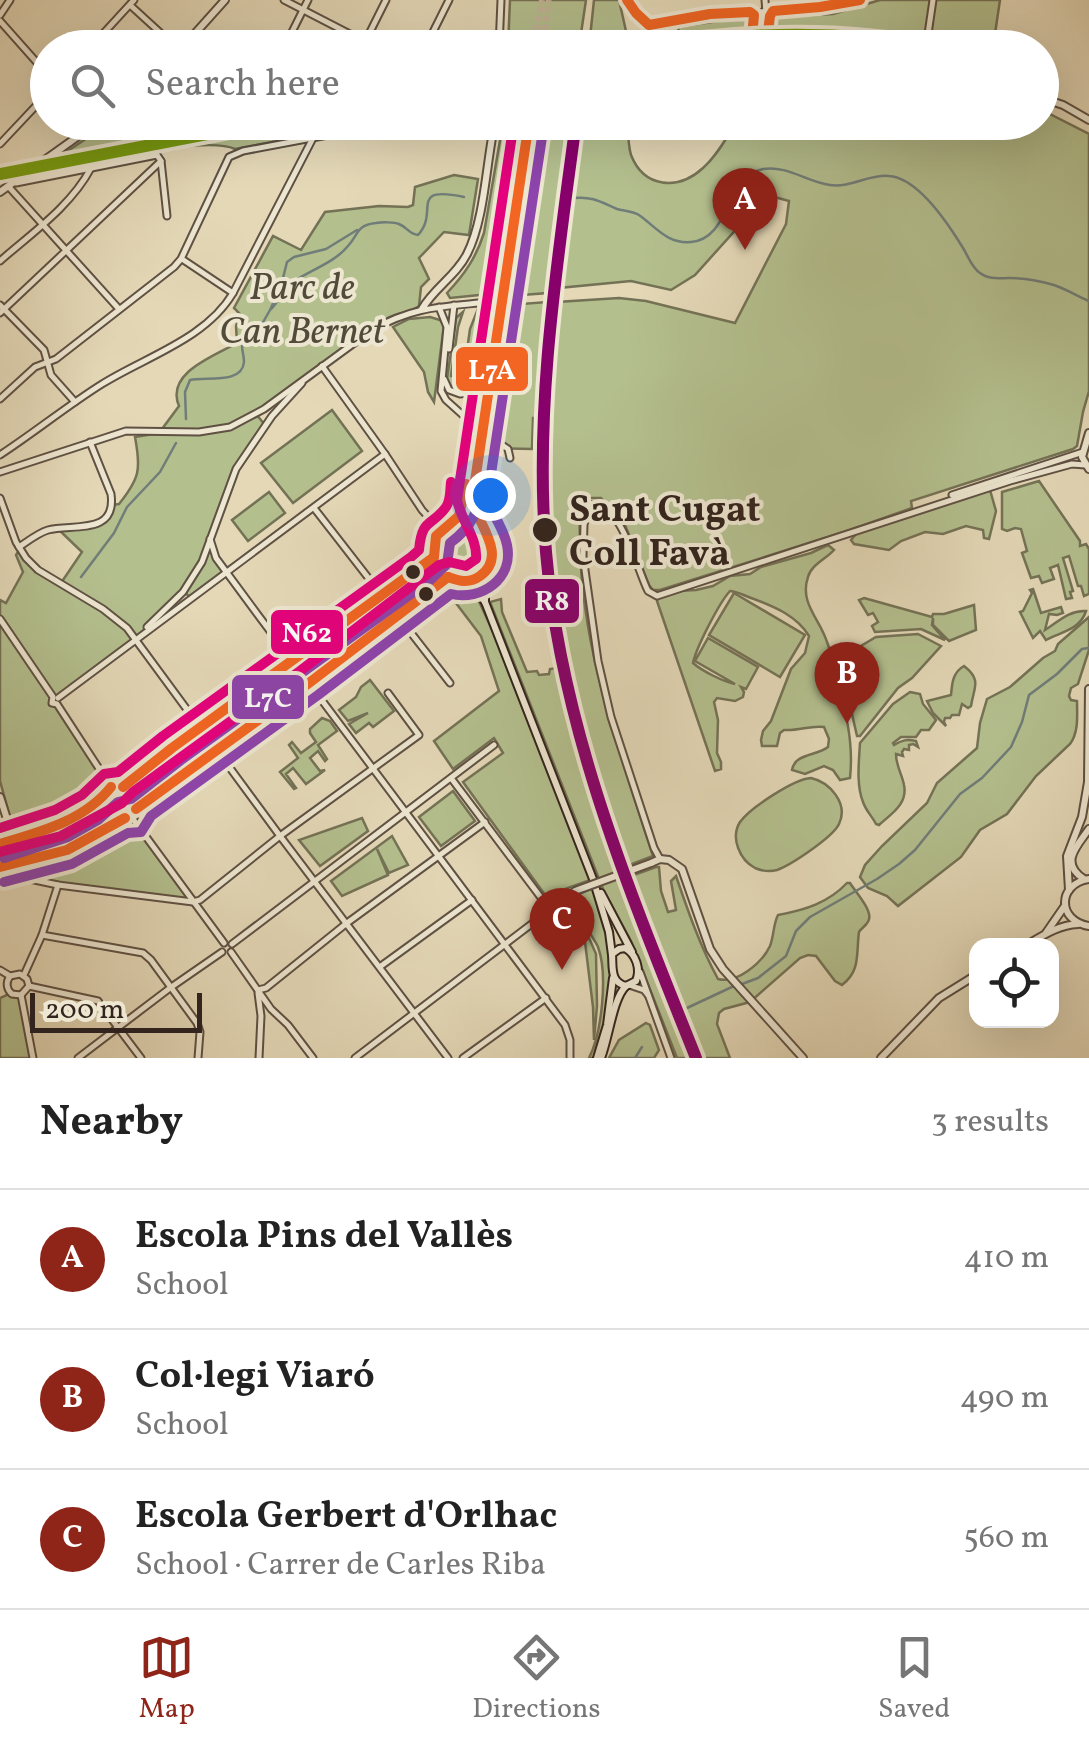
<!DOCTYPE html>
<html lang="en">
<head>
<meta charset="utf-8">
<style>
	:root { --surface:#fff; --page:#f2f2f2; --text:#222; --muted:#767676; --line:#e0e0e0; --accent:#8f2418 }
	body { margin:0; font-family:Vollkorn,serif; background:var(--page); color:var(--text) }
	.controls { position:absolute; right:30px; bottom:30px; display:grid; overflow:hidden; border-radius:20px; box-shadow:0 10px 40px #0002 }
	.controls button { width:90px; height:90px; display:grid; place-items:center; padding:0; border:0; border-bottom:2px solid var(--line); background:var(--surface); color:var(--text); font:50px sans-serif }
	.scale { position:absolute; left:30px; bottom:25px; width:172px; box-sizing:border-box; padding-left:10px; border:5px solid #33241d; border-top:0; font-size:28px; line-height:35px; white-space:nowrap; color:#33241d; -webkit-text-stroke:8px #ede6d0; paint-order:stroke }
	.you { position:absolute; left:490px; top:495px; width:35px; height:35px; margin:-25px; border:8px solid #fff; border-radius:50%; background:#1a73e8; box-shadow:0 0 0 15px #1a73e833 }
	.badge { display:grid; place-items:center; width:65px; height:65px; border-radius:50%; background:var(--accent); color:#fff; font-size:32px; font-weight:700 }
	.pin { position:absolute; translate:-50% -82px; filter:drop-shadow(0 2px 5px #0008) }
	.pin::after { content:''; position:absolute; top:52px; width:35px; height:30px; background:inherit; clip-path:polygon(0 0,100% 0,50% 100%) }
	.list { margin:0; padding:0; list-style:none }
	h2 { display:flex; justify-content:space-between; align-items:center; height:130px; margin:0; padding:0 40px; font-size:42px }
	h2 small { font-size:32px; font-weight:400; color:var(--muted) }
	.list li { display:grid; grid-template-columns:65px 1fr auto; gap:30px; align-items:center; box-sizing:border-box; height:140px; padding:0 40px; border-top:2px solid var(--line) }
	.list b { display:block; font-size:38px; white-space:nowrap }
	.list p { margin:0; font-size:32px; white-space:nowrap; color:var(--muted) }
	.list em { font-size:32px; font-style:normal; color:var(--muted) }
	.icon { flex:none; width:55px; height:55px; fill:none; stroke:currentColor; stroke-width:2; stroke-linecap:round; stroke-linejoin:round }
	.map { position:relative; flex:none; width:1089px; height:1058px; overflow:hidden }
	.search { position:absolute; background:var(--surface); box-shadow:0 10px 40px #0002; left:30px; right:30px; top:30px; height:110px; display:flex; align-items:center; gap:25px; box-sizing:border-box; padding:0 35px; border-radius:55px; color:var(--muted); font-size:38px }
	.sheet { height:550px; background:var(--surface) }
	nav { display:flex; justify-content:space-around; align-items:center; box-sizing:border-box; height:140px; border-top:2px solid var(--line); background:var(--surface); font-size:28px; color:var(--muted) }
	nav a { display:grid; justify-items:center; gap:5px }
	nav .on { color:var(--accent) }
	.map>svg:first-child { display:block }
	.green { fill:#b4bf8e; stroke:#747256; stroke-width:2.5 }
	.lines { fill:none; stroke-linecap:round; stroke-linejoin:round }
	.stream { stroke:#707d79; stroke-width:2.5 }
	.secondary-tunnel { stroke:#c1b498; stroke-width:6; stroke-dasharray:6 3; stroke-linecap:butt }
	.minor-casing { stroke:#5f5144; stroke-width:9 }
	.tertiary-casing { stroke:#5f5144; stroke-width:10 }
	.secondary-casing { stroke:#33241d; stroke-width:10 }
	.minor { stroke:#ede6d0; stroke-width:5 }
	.tertiary { stroke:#ede6d0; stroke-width:6 }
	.secondary { stroke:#ede6d0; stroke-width:6 }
	.tertiary-bridge-casing { stroke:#5f5144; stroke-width:10; stroke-linecap:butt }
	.tertiary-bridge { stroke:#ede6d0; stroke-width:6 }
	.bus-1-casing { stroke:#ede6d0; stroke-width:18 }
	.bus-2-casing { stroke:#ede6d0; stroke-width:18 }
	.bus-3-casing { stroke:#ede6d0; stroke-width:18 }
	.bus-1 { stroke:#f26522; stroke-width:10 }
	.bus-2 { stroke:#8e44ad; stroke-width:10 }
	.bus-3 { stroke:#e5007d; stroke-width:10 }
	.rail-1-casing { stroke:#ede6d0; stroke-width:20 }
	.rail-2-casing { stroke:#ede6d0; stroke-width:20 }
	.rail-1 { stroke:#88006a; stroke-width:12 }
	.rail-2 { stroke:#779d0f; stroke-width:12 }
	.stop-dot { fill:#33241d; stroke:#ede6d0; stroke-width:4 }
	.labels { text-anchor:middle; stroke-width:8; stroke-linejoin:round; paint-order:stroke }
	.park-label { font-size:38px; font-style:italic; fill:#534b39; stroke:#ede6d0 }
	.stop-label { font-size:38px; font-weight:bold; fill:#33241d; stroke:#ede6d0; text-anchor:start }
	.line-badge { stroke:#ede6d0; stroke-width:4 }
	.badge-label { font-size:28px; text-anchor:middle; font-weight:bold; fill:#fff }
</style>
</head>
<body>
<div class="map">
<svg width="1089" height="1058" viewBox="0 0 1089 1058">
	<rect width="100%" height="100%" fill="#e4d8b7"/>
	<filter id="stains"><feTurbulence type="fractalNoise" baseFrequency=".002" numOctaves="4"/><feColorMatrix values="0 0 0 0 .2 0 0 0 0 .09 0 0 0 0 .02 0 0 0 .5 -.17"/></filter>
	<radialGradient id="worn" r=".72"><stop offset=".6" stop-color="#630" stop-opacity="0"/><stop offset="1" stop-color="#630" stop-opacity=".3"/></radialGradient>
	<g class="green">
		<path d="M510,0H586L579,47H508Z"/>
		<path d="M594,0H619L626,31L610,39L609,47H589Z"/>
		<path d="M880,0H1000L993,47H954L875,32L786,29H780L778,38H813L907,47L801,45L681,47L743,40L744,32L680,38L678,27L725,20L833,14Z"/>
		<path d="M1042,110L1089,134V391L1083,412L1077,446L1073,449L911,501L912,508L844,532L660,590H653L649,585L625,525L601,498H587C577,511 580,526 580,542C581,650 621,755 653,856L627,866L586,747L554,607L548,550L545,451L557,302L619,298L646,301L735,323L786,224L789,201L767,195L695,275L671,290L631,281L558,288L580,123H628C628,133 628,145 631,155C644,188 678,191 703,168C717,156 726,138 736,123L1042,122Z"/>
		<path d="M110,123L163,124L168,127L203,123L207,128L60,156Z"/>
		<path d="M287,123H374L235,149C202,134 74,167 34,177V174L43,169Z"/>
		<path d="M503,123H516L489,294L450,298L447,293C464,275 476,258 484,233Z"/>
		<path d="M536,123H570L548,293L508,296Z"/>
		<path d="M454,175L478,179L469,235L444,232L419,258L429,279L421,287L419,306C405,316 389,311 378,327L366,330V335L256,414L265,425L236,469L210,539L212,550L228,572L191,597L183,592L134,640L58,698L57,704L111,787H123L135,804L133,820L193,902L25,878L21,863L67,850L125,818L118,812L109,793L77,816L16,839L0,781V600L6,603L23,572L16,555L20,549L36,568L61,583L82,552L58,529C80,527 103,528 112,505L119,504C140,478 141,469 135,437L159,433L179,406C165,373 214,356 237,343L236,326L240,314L234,308L273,236L301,250L325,212L379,206L408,207L413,205L415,187Z"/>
		<path d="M547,302L539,384L538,418H533L532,449L485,448L507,305Z"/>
		<path d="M479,306L487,307L472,382L462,391L452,388L447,379L456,318L463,312L458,327L451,376L463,378L470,329Z"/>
		<path d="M430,317L440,320L444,325L434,402L428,392L424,372L393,327L409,319Z"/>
		<path d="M332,410L362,451L293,503L261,463Z"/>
		<path d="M1039,481L1080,541V546L1086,544L1089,549V594L1084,596L1081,586H1078L1069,556L1063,558L1073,591L1070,592L1072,598L1066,599L1058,565L1050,568L1054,579L1042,583L1039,576L1031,578L1022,553L1027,551L1021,529L1015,528L1007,531L1002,529V492Z"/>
		<path d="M990,490L996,511L989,539L984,538L983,530L966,526L943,534L925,532L901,541L889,550L854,544L851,540L856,534Z"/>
		<path d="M269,492L285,513L248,541L232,520Z"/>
		<circle cx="463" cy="550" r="26"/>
		<path d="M828,545L834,550C826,559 811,565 808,577C799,603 820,619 827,642C831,651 832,662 834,672C845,708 854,740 850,778L840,780L833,770L824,766L805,774L792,770C795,753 817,756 828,747L829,739L824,727C810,725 800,731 784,730L780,733L777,746H762L761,740L763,731L771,721L791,669L805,653L809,636C797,616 775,607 754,599C744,596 740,592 730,591C719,603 696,648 693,663C702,671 724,682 735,684L695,661L708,638L758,667L746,689L741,687L744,692L743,697L735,701L717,698L714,702L718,720L717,753L721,762V769L715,771L657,601L659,597L678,591L696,590L713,586L730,576L750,574L761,567L811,553Z"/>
		<path d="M462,585L470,588L477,597L513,675L593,879L565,889L551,903L463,782L503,753L494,738L453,769L434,741L499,691L481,636L443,586Z"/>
		<path d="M1033,589L1041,613L1061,607L1063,613L1057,615L1049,614L1045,630C1058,622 1069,610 1086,611C1080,630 1061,632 1046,640L1040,631L1033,638L1020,612L1023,611L1032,593L1030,590Z"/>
		<path d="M734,593L805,635L780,677L709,635Z"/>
		<path d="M864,598L932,617L933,614H944L974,605L976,630L949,641L933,625V618L932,625L945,640L921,629L875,632L872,626L878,622L873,613L868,615L859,600Z"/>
		<path d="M501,599L502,612L527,672L537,671L539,675L549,674L550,669L557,668C585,803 638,930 689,1058H677L631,941L603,889L490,602Z"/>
		<path d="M380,601L393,617L315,674L303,659Z"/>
		<path d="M1089,617V650L1078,684L1071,688L1069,696L1071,700L1077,701C1077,715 1079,732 1070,744L1036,776L1007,814L980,830L961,857L898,906L887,896L868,888L860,877L865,865L882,846L927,803L937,783L977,748L980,723L987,699L1010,687L1043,658L1055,651L1058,644Z"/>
		<path d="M918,634L941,646L912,678L898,688L860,736H857L837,648L859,647L876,637Z"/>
		<path d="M964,666C982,680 974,687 971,706L968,708L962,704L959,715H952L950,718H945L944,722L946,726L933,713L927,701L951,695C952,683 953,672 964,666Z"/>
		<path d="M289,669L300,683L227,738L216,723Z"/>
		<path d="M370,680L394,711L373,727L369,723L356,733L349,724L368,713L348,721L339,710L356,697L361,687Z"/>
		<path d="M910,692L920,694L923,704L936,720L929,730H921L916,737H901L893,743L894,745C902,740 907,739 916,741L918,747L913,744L909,745V750L904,749L902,752L903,756L896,754C896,766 902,774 904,785C908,804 891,814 879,825L876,824C872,816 866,811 863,802C856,785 859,761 860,743L893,704Z"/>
		<path d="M322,718L330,721L337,731L318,745L327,759L325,761L318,751L310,758L320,771L325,770L306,784L293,768L286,774L296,788L294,789L280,772L298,758L289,745L292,742L301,753L316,742L310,733V729Z"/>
		<path d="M198,738L209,754L143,801L132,786Z"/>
		<path d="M811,778C829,782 849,803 839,824C833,837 791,865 777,870C770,872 762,871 755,868C740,860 730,838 740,822C750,808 794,779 811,778Z"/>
		<path d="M453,791L475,821L441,846L419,817Z"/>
		<path d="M362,818L368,831L320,866L299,840Z"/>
		<path d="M392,836L408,865L389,873L377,849L388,875L342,896L331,881Z"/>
		<path d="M656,867H659L661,891L668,912L676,910L671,881L676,876C688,911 700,946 718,979C737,984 762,963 770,946C774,936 773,925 778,915C805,910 828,903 847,883H850C855,891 872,910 869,919C868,925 862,927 859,932C856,953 861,971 842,985L835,981L816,956L808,955L800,958L750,1002L724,1009L719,1013L717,1024L730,1058H700L631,876Z"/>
		<path d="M595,887L609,932L613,987L597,1058H589C602,1033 608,974 598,947C595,940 589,933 586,926C582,916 580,905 576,895Z"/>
		<path d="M572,899L596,954L597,1006L594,1040L593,1007L585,942L569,921L560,927L554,921L562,914Z"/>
		<path d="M11,993L21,995L33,1058H0V998Z"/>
		<path d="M646,1023L650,1025L659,1050L654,1058H609L619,1040Z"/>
	</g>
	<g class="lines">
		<g class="stream">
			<path d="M574,198C592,196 601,202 617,209C625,211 632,211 639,215C656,227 667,244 691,242C730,239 727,176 763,169C787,165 807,182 830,185C851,188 869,174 889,176C918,178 949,225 963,248C968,256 972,268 980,273C989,280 999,278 1009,278C1023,278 1041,281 1054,285C1066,289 1077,296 1089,301"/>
			<path d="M271,309C280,300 285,287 296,280C313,269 335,262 348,246C359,234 356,225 376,223C382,222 394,222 399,224C407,227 409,234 418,235C440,212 407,185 464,197"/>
			<path d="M186,419L185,392L190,380C205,376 242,385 244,362C244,356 242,351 242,345L262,324L270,310L281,286L287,262L294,257L326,249L357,230"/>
			<path d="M81,577L114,533L127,507L160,472L176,443"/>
			<path d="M742,984L758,978L786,956L796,931L810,917L877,879L899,864L915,850L960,794L982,778L1011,747L1022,722L1029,695L1057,674L1082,649L1088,648"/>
			<path d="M687,1008L734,986"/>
			<path d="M635,1058L642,1047"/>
		</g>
		<g class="secondary-tunnel">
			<path d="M533,48L542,0"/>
			<path d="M542,48L549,0"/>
		</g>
		<defs>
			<g id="minor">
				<path d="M284,0L377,48"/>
				<path d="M627,0L636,13L649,25L710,14L750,12L754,17"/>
				<path d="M765,0L766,13"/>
				<path d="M130,5L177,48"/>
				<path d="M0,15L10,0"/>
				<path d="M0,21L48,75"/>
				<path d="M928,34L933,0"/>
				<path d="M90,48L134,0"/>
				<path d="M284,48L308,0"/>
				<path d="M362,48L386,0"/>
				<path d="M425,48L449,0"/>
				<path d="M499,48L501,0"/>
				<path d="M167,127L205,122"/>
				<path d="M0,144L48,93"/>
				<path d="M16,183L157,155L161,161L167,216"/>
				<path d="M8,186L119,309"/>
				<path d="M182,259L233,293"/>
				<path d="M0,261C32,233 71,206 91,168"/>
				<path d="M0,305L44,350L51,375L75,402"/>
				<path d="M439,307L447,327L441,391L446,400L466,418L468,432L467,461"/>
				<path d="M0,313L161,161"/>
				<path d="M449,349L454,305"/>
				<path d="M322,366L385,454L422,510L440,530"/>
				<path d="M444,379L449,390L460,394L469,393L475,382L483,354"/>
				<path d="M0,399L35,367L56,359L174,267L181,259L229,157L243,151L397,122"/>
				<path d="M0,455C35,432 67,406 102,384C145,357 206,339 233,293L313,138"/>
				<path d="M0,472L126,431L199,432L230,427L264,409L372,330C415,306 441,307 489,302"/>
				<path d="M952,495L1083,452"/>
				<path d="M0,498L16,542L26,558L38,570L103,609L127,628L280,836L448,1058"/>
				<path d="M314,508L450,683"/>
				<path d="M490,533L485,500L491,453L496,446L502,445L508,449L510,458"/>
				<path d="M210,539L216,558L258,615L565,1025L570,1040V1058"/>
				<path d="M19,547C28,541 38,533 48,530C70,523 117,537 111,494L90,442"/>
				<path d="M0,619L53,697L52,703L57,704L111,787"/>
				<path d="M147,627L183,592L202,562L236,469L272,416L302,383"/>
				<path d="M58,698L385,454"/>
				<path d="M451,778L551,911"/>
				<path d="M133,819L224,943"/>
				<path d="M660,859L654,848L611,717L598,661L583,556L584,525L588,506C618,492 638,572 648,591L657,596L1010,481L1072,464L1085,465"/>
				<path d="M21,863L25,878L58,885L193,902L200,900L280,836L419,735L388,693"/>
				<path d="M42,935L143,953L151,960L197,1023L200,1032L198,1058"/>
				<path d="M232,944L494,745"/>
				<path d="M231,952L271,1009L288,1025L313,1058"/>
				<path d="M381,966L472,900"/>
				<path d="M0,970L10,976"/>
				<path d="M640,972L671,1058"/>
				<path d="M24,975L42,935L58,885"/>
				<path d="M10,976L20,974L27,979L29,986L21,995"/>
				<path d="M10,976C6,982 6,989 12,994L21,995"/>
				<path d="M629,985L644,990L648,995"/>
				<path d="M29,986L98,1001L141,1058"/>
				<path d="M258,990L266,988L347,923L485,822"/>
				<path d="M258,993L261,1016L259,1058"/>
				<path d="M21,995L33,1058"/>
				<path d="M78,1058L170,988L222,952"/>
				<path d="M355,1058L575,891"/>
				<path d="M463,1058L546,998"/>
			</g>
			<g id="tertiary">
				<path d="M767,13L860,0"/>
				<path d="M182,48L225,0"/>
				<path d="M749,48L757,14L764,12L770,15"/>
				<path d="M766,48L772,12"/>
				<path d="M1042,98L1063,105L1089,120"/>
				<path d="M0,192L98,122"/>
				<path d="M422,309C434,288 456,276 467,254C485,219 486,162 495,122"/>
				<path d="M1089,433L1082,457L1089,469"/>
				<path d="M123,787L172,748L293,661L434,557"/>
				<path d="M110,791C110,805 119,817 133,819C140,807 133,796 123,787"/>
				<path d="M0,797L21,863"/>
				<path d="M136,809L309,683L448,577"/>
				<path d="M0,844C34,834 92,818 111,787H123"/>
				<path d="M651,863L660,859L669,860L682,869L710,949L723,969L803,1058"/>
				<path d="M0,867L67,850L125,818"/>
				<path d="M1084,879C1059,863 1077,846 1089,829"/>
				<path d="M1089,879C1057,884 1057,921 1089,926"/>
				<path d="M1069,890L1067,856L1082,817L1088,782L1089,689"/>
				<path d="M1046,933L1064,907"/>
				<path d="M1025,946C1042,936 1058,925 1078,924"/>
				<path d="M881,1058L939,998L976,975"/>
			</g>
			<g id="secondary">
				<path d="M456,521H467L481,527"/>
				<path d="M488,569C462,595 421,572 436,538C444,519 457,528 464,500L520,122"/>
				<path d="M466,582L477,592L485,602L593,879L609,932L612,955"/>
				<path d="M485,602V577L493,550L490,537L475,515L472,501L529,122"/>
				<path d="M601,893L632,952"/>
				<path d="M625,948C636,954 641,969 636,981L626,986C610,982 613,968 612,954L619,949Z"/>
				<path d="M597,1058L607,1025L613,978"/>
				<path d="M601,1058C609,1038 613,998 626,986"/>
			</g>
		</defs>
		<use href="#minor" class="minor-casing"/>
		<use href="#tertiary" class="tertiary-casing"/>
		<use href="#secondary" class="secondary-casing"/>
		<use href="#minor" class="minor"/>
		<use href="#tertiary" class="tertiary"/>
		<use href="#secondary" class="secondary"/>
		<defs>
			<path id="tertiary-bridge" d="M575,891L651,863"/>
		</defs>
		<use href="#tertiary-bridge" class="tertiary-bridge-casing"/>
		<use href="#tertiary-bridge" class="tertiary-bridge"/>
		<defs>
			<g id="bus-1">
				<path d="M627,0L636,13L649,25L710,14L750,12L754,15L751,48"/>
				<path d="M766,47L770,16L773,11L820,7L860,0"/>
				<path d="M434,557L436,536L459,516L466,484"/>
				<path d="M448,577C459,581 469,584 480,576C508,556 479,525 472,501L529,122"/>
				<path d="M123,787L172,748L434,557"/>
				<path d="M136,809L309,683L448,577"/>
				<path d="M0,844C40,832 84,821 111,787"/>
				<path d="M0,867L67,850L125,818"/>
			</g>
			<g id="bus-2">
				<path d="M4,858L68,837L98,820L118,802L131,799L181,760L429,581L447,564L450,543C472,527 479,511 481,484"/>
				<path d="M4,882L72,864L128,833L141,832L151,816L318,695L451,594C481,601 514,579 507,545C504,529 493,515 487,500L544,124"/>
			</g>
			<g id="bus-3">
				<path d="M0,828L55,810L82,795L104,774L118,772L163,736L411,557L419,550C422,517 432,527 446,507C451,500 450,490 451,482"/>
				<path d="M0,852L61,836L122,803L133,792L300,671L439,565L449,562L466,566L476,559C478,539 461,520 457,500L514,122"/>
			</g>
		</defs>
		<use href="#bus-1" class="bus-1-casing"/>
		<use href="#bus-2" class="bus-2-casing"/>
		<use href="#bus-3" class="bus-3-casing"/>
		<use href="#bus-1" class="bus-1"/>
		<use href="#bus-2" class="bus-2"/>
		<use href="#bus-3" class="bus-3"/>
		<defs>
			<path id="rail-1" d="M576,122C557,264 534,409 546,552C561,729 631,895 696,1058"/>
			<g id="rail-2">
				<path d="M646,48C745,31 841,29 939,48"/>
				<path d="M0,174L270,122"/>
			</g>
		</defs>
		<use href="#rail-1" class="rail-1-casing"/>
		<use href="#rail-2" class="rail-2-casing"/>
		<use href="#rail-1" class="rail-1"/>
		<use href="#rail-2" class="rail-2"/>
	</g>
	<g class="stop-dot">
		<circle cx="545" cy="530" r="14"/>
		<circle cx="413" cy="572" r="9"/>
		<circle cx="426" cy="594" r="9"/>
	</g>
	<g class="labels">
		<g class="park-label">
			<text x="302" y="299">Parc de<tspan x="302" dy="44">Can Bernet</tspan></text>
		</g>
		<g class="stop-label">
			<text x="569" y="521">Sant Cugat<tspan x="569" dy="44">Coll Favà</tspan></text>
		</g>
	</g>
	<g class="line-badge">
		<rect x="454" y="345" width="76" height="48" rx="10" fill="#f26522"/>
		<rect x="523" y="577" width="58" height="48" rx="10" fill="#88006a"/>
		<rect x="269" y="608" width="76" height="48" rx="10" fill="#e5007d"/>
		<rect x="230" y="673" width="76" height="48" rx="10" fill="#8e44ad"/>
	</g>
	<g class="badge-label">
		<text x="492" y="379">L7A</text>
		<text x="552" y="610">R8</text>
		<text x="307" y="642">N62</text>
		<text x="268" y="707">L7C</text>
	</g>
	<rect width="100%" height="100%" filter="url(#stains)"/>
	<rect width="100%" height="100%" fill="url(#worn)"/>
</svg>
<div class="controls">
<button><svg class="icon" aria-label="locate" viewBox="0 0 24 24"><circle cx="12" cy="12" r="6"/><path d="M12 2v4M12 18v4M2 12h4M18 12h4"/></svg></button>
</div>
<div class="scale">200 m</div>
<div class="you"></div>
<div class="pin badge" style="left:745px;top:250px">A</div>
<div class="pin badge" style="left:847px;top:724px">B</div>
<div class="pin badge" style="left:562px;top:970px">C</div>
<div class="search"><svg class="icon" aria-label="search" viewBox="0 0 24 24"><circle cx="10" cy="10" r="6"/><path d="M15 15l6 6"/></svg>Search here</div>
</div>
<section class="sheet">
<h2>Nearby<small>3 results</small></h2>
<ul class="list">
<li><span class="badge">A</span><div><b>Escola Pins del Vallès</b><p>School</p></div><em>410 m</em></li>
<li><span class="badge">B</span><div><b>Col·legi Viaró</b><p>School</p></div><em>490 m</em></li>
<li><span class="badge">C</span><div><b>Escola Gerbert d'Orlhac</b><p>School · Carrer de Carles Riba</p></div><em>560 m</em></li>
</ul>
</section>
<nav>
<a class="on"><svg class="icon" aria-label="map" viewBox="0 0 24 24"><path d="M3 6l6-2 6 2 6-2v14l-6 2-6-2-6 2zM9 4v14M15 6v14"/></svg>Map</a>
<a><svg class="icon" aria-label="directions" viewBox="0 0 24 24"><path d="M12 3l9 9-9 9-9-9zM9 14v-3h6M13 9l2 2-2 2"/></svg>Directions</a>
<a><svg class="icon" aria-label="saved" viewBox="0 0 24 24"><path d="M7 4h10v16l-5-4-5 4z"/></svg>Saved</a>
</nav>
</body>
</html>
